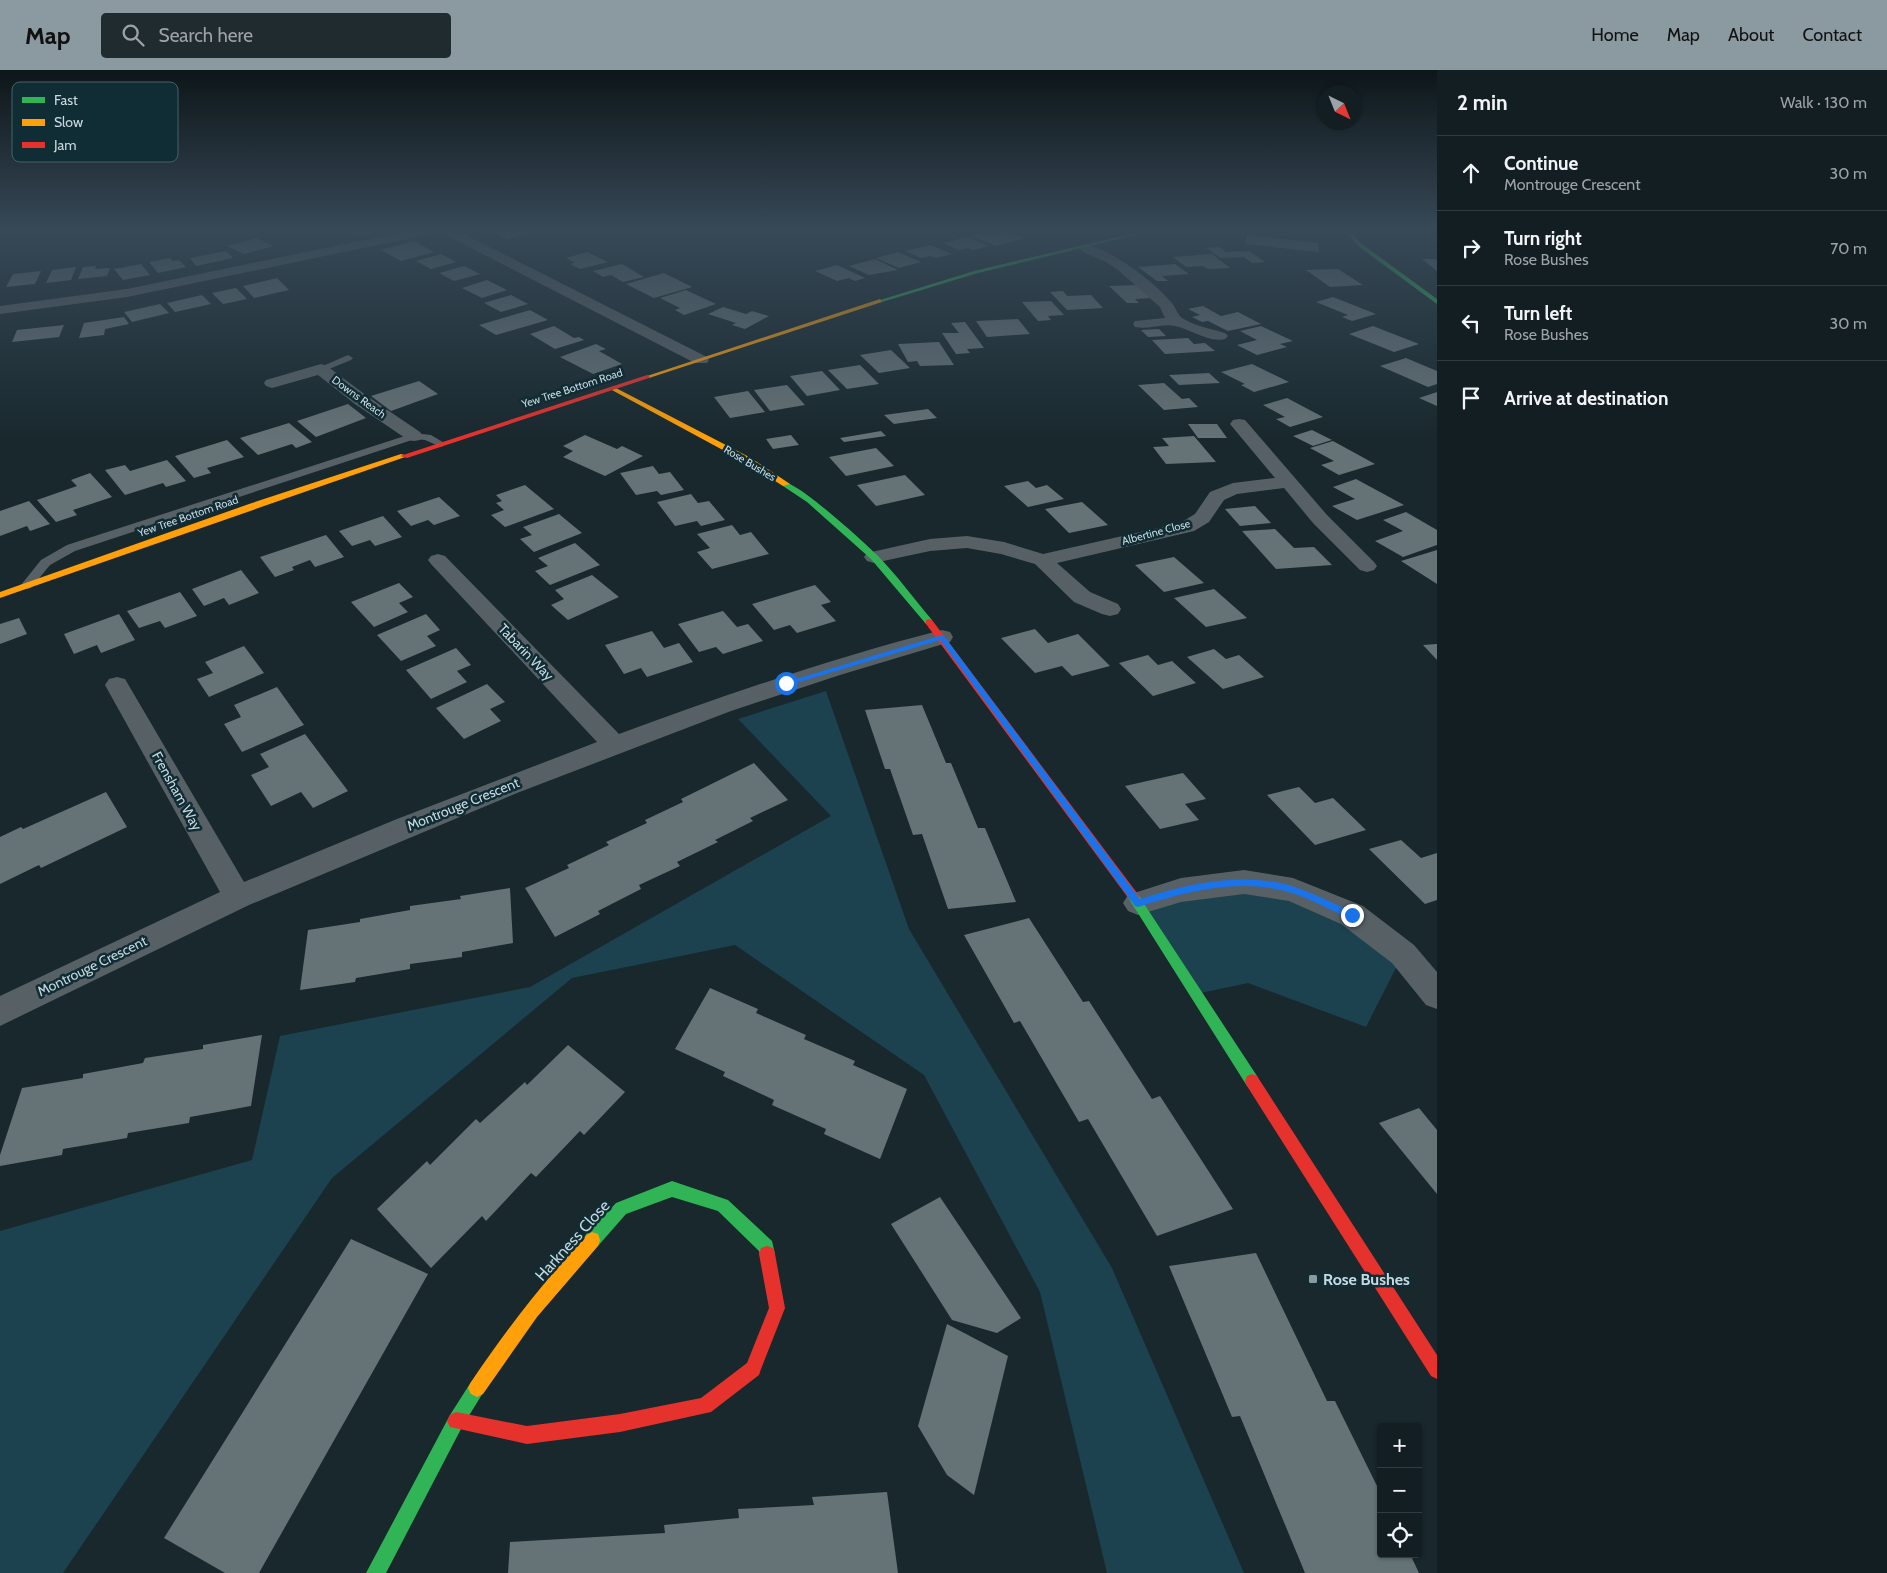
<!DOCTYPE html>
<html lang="en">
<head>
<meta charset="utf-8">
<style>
	:root { --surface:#121e22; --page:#1f2b2f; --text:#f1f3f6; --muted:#9ca2a5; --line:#313c40; --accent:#8b9aa0 }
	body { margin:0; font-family:Cabin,sans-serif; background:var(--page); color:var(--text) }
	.controls { position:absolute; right:15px; bottom:15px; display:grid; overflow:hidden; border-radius:5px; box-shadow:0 1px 4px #0004 }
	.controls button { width:45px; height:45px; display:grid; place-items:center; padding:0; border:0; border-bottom:1px solid var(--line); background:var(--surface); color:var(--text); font:25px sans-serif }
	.compass { position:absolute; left:1317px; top:15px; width:45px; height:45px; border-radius:50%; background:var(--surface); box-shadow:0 1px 4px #0004; rotate:137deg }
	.stop { position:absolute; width:15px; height:15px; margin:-11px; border:4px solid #1a73e8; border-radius:50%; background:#fff }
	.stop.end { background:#1a73e8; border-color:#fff; box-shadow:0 1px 5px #0008 }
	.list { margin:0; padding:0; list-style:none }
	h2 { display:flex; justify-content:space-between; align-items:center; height:65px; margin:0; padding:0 20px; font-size:21px }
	h2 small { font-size:16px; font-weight:400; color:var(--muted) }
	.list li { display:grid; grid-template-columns:32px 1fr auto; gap:15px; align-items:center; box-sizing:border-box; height:75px; padding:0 20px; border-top:1px solid var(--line) }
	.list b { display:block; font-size:19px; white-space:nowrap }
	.list p { margin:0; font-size:16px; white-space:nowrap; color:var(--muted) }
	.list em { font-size:16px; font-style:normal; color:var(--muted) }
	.icon { flex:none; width:28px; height:28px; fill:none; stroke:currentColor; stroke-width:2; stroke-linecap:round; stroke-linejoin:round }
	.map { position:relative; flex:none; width:1437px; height:1503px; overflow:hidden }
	header { display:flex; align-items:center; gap:30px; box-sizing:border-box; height:70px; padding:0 25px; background:var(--accent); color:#111 }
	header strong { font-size:24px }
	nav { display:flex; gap:28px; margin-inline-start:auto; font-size:18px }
	.search { width:350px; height:45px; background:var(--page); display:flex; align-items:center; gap:12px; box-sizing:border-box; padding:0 18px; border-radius:5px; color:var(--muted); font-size:19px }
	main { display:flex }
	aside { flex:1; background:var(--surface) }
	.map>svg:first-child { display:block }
	.green { fill:#1b424e }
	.building { fill:#657276 }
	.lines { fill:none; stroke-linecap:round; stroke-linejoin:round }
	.lane { fill:#576165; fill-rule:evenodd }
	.street { fill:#576165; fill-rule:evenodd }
	.fast { fill:#30b455; fill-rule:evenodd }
	.slow { fill:#ff9f0a; fill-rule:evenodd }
	.jam { fill:#e5322d; fill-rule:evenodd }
	.route { fill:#1a73e8 }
	.poi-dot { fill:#8b9aa0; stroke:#102c35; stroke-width:2 }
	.labels { text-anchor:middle; stroke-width:5; stroke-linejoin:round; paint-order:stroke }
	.far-street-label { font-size:11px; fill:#c9d8de; stroke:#102c35 }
	.street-label { font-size:14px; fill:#c9d8de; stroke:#102c35 }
	.near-street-label { font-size:16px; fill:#c9d8de; stroke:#102c35 }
	.near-poi-label { font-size:16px; font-weight:bold; fill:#c9d8de; stroke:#102c35; text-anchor:start }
	.key { fill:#102c35; stroke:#486068; stroke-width:1 }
	.key-label { font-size:14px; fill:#c9d8de }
</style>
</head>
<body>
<header>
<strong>Map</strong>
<div class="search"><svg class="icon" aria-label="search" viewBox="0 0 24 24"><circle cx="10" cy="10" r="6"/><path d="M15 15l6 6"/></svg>Search here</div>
<nav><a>Home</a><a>Map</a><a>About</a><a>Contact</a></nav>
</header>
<main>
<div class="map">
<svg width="1437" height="1503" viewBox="0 0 1437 1503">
	<rect width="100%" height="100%" fill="#18282d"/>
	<g class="green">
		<path d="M826,621L909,859L1112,1198L1244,1503H1107L1040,1222L924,1005L735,875L572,908L332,1108L63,1503H0V1161L252,1090L280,966L530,917L831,746L738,649Z"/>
		<path d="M1181,820H1293L1403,884L1366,957L1248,913L1196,924L1138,833Z"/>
	</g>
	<g class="building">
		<path d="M346,159H386V160L356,167Z"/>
		<path d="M502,159H524L531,162L508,169L493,162Z"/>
		<path d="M1007,161L1025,168L996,176L971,166L981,163L988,166Z"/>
		<path d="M1246,165L1318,173L1319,182L1246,174Z"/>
		<path d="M967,167L989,176L973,180L968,178L959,180L943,173Z"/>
		<path d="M256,168L274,176L244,184L227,176Z"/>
		<path d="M414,171L434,182L401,191L381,180Z"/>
		<path d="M930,175L952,184L936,188L930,186L921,188L905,181Z"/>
		<path d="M1219,177L1226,182L1249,181L1265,192L1252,193L1244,187L1221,188L1206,178Z"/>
		<path d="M226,181L233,188L196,196L190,188Z"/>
		<path d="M587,182L608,192L580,199L570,194L575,193L566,188Z"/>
		<path d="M898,182L921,192L899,198L876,188Z"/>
		<path d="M441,184L456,192L431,199L416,191Z"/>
		<path d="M1212,184L1230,198L1208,199L1203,196L1186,197L1173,187Z"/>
		<path d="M170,188L173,191L179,190L186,197L158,203L149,192Z"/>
		<path d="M875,189L898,200L869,205L849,196Z"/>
		<path d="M1422,189H1437V201Z"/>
		<path d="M141,194L150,205L123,210L114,199Z"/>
		<path d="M622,194L644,207L623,212L611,205L603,207L593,201Z"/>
		<path d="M1175,194L1189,204L1162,206L1168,211H1157L1138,197Z"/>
		<path d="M837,195L865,208L855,211L849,208L837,211L815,201Z"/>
		<path d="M96,196L95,199L110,198L107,206L78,209L83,197Z"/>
		<path d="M464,196L480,204L454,211L439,203Z"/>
		<path d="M76,197L71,210L46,213L52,200Z"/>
		<path d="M1338,199L1363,215L1330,217L1306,200Z"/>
		<path d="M41,201L35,214L6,217L13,204Z"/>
		<path d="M664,203L692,217L654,228L626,214Z"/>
		<path d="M277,208L289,220L254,228L243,216Z"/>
		<path d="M487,210L507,220L482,228L462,218Z"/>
		<path d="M1136,215L1151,228L1135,229L1139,233H1127L1109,216Z"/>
		<path d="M236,218L247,229L223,234L212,223Z"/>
		<path d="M686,220L716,234L684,245L675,240L680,238L660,228Z"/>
		<path d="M1063,221L1067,226L1091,225L1103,238L1067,240L1050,222Z"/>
		<path d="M202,225L211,234L175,242L167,233Z"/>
		<path d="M511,225L528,234L501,242L484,233Z"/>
		<path d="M1333,227L1376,244L1352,251L1342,247L1348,245L1316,232Z"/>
		<path d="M1051,231L1064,245L1048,246L1051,250L1038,251L1022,232Z"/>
		<path d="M160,234L169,243L132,252L124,242Z"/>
		<path d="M1203,236L1221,246L1238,242L1261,254L1228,261L1208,251L1202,252L1192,247L1200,245L1188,239Z"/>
		<path d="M723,237L746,244L752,241L769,246L745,259L732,255L736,253L708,244Z"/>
		<path d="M530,240L548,250L496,265L479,255Z"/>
		<path d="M124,247L129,254L105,259L104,265L79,268L84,253Z"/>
		<path d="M1018,249L1030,264L987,267L976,251Z"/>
		<path d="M965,252L984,278L967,279L970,283L956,284L942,263H959L951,253Z"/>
		<path d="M64,255L59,267L12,272L17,260Z"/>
		<path d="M554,256L574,268L579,267L584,270L555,279L530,264Z"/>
		<path d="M1261,256L1293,271L1280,274L1287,277L1257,285L1237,275L1257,270L1240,261Z"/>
		<path d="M1373,256L1419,274L1394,282L1349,264Z"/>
		<path d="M1159,259L1166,266L1148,267L1141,260Z"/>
		<path d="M1188,268L1194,274L1205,273L1215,281L1165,284L1152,270Z"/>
		<path d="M939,272L954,295L920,296L917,291L908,292L898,274Z"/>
		<path d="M596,274L606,279L599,281L622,294L593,304L560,287Z"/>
		<path d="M891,280L910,298L879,303L860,285Z"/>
		<path d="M1406,288L1437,301V314L1428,317L1380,296Z"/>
		<path d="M1252,294L1289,312L1254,322L1241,315L1245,314L1221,302Z"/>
		<path d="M860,295L879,314L847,319L828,300Z"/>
		<path d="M822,301L840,320L807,326L790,306Z"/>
		<path d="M1209,303L1220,313L1179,315L1169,305Z"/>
		<path d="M419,311L438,324L391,341L371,326Z"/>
		<path d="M1164,313L1182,329L1189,328L1198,337L1164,340L1138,315Z"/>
		<path d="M787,315L805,335L770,341L754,320Z"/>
		<path d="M748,321L765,342L730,348L714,327Z"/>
		<path d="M1437,322V336L1419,328Z"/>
		<path d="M1287,328L1323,347L1290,357L1276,349L1285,347L1263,335Z"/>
		<path d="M348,334L366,348L316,367L297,351Z"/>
		<path d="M928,339L937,348L894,354L884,345Z"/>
		<path d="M289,353L312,372L296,378L292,374L258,385L240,368Z"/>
		<path d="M1188,354H1217L1227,368H1198Z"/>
		<path d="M1312,360L1332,370L1313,376L1293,366Z"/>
		<path d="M881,361L886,366L844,372L840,368Z"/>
		<path d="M585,365L617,379L622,376L643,386L605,406L563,387L573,381L563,376Z"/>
		<path d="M791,365L799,375L773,379L766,369Z"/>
		<path d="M1194,366L1216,392L1166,394L1153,377L1169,376L1162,368Z"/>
		<path d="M227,370L244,387L207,398L211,403L194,408L175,386Z"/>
		<path d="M1333,371L1375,394L1339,405L1321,395L1334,391L1310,378Z"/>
		<path d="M876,378L894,396L846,406L829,387Z"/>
		<path d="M167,390L186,411L166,417L163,413L125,425L105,400L125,395L130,401Z"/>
		<path d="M653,396L659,404L670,402L684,420L661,425L657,421L636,425L620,403Z"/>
		<path d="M90,403L112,427L73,440L77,445L56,452L37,430L77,416L71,410Z"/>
		<path d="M905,405L925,425L876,436L857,415Z"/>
		<path d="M1356,409L1404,435L1357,450L1332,436L1355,429L1333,417Z"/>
		<path d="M1028,411L1036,418L1047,415L1064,429L1028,437L1004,416Z"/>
		<path d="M525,415L554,439L505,457L491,445L504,440L496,433L502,431L496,425Z"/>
		<path d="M691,424L698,433L709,431L725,450L701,456L697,451L675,456L657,432Z"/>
		<path d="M439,427L460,446L434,455L428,450L411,456L397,441Z"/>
		<path d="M29,431L50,454L30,461L27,456L0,466V441Z"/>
		<path d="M1082,432L1108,455L1069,463L1045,439Z"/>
		<path d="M1255,436L1271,453L1240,456L1225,439Z"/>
		<path d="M1406,442L1437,460V475L1403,487L1375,471L1403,461L1383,450Z"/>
		<path d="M559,444L582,463L534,482L520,469L532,465L523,457Z"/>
		<path d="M383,446L402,467L375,476L370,470L352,476L339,461Z"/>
		<path d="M732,455L740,465L751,462L769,484L712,499L697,482L710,478L697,464Z"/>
		<path d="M1275,459L1294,478L1314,477L1332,495L1276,499L1242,461Z"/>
		<path d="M326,465L344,487L315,497L310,490L292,497L294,500L275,507L260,487Z"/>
		<path d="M575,473L600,495L550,515L535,501L548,496L538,488Z"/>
		<path d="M1437,480V514L1401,491Z"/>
		<path d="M1174,487L1204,513L1164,522L1135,495Z"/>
		<path d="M241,500L259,523L229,535L224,528L204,536L192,519Z"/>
		<path d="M592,505L619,527L568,550L551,535L564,529L555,520Z"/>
		<path d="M399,513L413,527L399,533L408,542L374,557L351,532Z"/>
		<path d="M815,515L831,532L821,535L836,551L797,563L790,555L774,560L752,534Z"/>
		<path d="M1214,519L1247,548L1206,557L1174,528Z"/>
		<path d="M180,522L197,546L165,558L160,551L139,558L127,541Z"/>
		<path d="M723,541L737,557L748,554L763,571L723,584L716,577L699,582L678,554Z"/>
		<path d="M119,544L135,570L101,583L97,575L74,584L64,564Z"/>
		<path d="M426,544L440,560L427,566L436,576L401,591L377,565Z"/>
		<path d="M19,548L27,564L0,574V554Z"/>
		<path d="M1035,559L1048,573L1078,564L1110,596L1072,606L1062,596L1035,603L1001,568Z"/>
		<path d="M652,561L664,578L679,573L693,592L647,607L641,598L624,604L605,575Z"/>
		<path d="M1437,574V590L1423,575Z"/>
		<path d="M244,576L264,603L209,627L197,609L213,603L205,592Z"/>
		<path d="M456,578L471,595L457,601L467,612L431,629L406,600Z"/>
		<path d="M1214,579L1226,589L1239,585L1264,607L1223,619L1187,587Z"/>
		<path d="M1148,585L1158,595L1172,591L1196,613L1153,626L1119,593Z"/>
		<path d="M487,614L505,632L490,639L501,651L464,669L436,638Z"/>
		<path d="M277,617L304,655L242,682L224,654L241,647L234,635Z"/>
		<path d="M922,635L946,693H951L978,758H985L1016,832L948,839L922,764L913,765L890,699H885L865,640Z"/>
		<path d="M305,664L348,721L313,738L301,722L271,736L251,705L269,697L260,684Z"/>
		<path d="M754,693L788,730L750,748L753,751L715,770L718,772L677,792L680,796L639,815L641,819L598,841L600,844L555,867L525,818L569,798L567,795L609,775L606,772L647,753L645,750L683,732L681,729Z"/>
		<path d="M1183,703L1206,729L1185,734L1199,750L1160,759L1125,716Z"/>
		<path d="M1299,717L1315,733L1333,728L1366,760L1315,775L1267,725Z"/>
		<path d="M106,722L127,757L41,798L39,795L0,814V767L21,757L23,759Z"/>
		<path d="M1401,770L1421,788L1437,783V830L1425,834L1369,779Z"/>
		<path d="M510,818L513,873L462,882V887L410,894V899L356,908L355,912L300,920L308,860L360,852V849L410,840V836L461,829L460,826Z"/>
		<path d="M1029,848L1083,932L1089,931L1152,1029L1160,1026L1233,1139L1157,1166L1088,1049L1079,1052L1020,951L1014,953L964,865Z"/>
		<path d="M710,918L758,939L756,943L806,965L804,969L855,991L853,995L907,1019L880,1089L824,1064L826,1059L772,1035L774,1030L723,1006L725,1002L675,979Z"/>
		<path d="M262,965L251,1036L190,1047L189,1053L128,1063L127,1068L63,1079L62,1085L0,1096V1085L22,1018L83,1008V1004L143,993L145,988L203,979V975Z"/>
		<path d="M568,975L625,1022L584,1065L580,1061L536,1107L531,1103L486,1151L482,1146L431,1198L377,1139L427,1091L430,1095L476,1049L480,1053L525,1012L527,1015Z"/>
		<path d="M1419,1038L1437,1060V1124L1379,1053Z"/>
		<path d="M940,1127L1021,1248L997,1263L952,1250L891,1154Z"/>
		<path d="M351,1169L428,1204L259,1503H225L164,1468Z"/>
		<path d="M1256,1183L1327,1331H1335L1381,1424V1484H1410L1419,1503H1305L1240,1346L1232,1347L1169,1196Z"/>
		<path d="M947,1254L1008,1286L974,1425L947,1405L918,1356Z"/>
		<path d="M887,1422L898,1503H508L510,1472L665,1463L664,1455L739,1448L738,1439L814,1435L812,1427Z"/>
	</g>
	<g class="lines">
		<g class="lane">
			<path d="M348,285L353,288L351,290L324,301L321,302L316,299Z"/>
			<path d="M414,363L431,365L446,374L441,377L425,370L415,369L75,481L50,495L31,518L27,519L21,515L41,490L67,475Z"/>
		</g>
		<g class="street">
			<path d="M417,159H454L707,287L709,290L707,293H695L440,162L127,227L0,244V236L127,219Z"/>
			<path d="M1086,174C1113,181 1153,211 1171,232C1176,237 1176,243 1182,248C1195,256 1211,259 1225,263L1228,266L1225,269C1209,273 1190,259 1175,256C1162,253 1148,260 1135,257L1133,254L1135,251L1165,248L1160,237L1118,200L1106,192L1081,181L1080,178L1081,175Z"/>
			<path d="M321,294L327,296L367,326L420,362L423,366L420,370L414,371L408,370L355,334L318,305L272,318L266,316L264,313L266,310Z"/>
			<path d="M1239,349L1245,350L1327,445L1374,492L1377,496L1374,500L1367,502L1360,500L1313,453L1284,418L1237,424L1224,430L1209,452L1194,461L1057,493L1090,522L1118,534L1121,539L1118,544L1110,546L1102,544L1074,532L1035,494L1001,484L967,478L930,481L874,493L867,491L864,487L867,483L930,469L967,466L1004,472L1043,484L1180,453L1195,444L1210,422L1233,413L1275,408L1230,354L1233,350Z"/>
			<path d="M438,484L445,486L619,664C725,625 832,588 942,560L950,562L953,567L950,572L840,605L731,641L517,723L249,835L0,956V926L220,822L105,615L109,609L117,607L125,609L244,812L397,749L597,672L431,494L428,490L431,486Z"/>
			<path d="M1244,800L1293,808L1363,836L1414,875L1437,902V939L1426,935L1392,893L1341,854L1289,831L1244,824L1181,832L1138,845L1128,841L1123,833L1128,825L1181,808Z"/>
		</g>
		<g class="fast">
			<path d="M1151,159H1161L978,203L882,232L877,231L974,201Z"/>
			<path d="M1343,159H1348L1362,174L1437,229V234L1358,176Z"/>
			<path d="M783,412C797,411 864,472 877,485C897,505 914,529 932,550V554H926L871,489L807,432L783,416Z"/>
			<path d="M1133,821L1137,823L1257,1006L1259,1011L1257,1016L1252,1018L1247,1016L1129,829L1127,826L1129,823Z"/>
			<path d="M672,1111L728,1130L772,1171L775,1184L773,1190L767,1192L761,1190L759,1181L718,1141L672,1127L626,1144L598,1176L592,1178L586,1176L584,1170L586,1164L616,1133Z"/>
			<path d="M477,1309L483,1312L486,1318L462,1357L386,1503H366L450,1345L471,1312Z"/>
		</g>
		<g class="slow">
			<path d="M880,229L882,232L649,308L644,307Z"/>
			<path d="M610,317H614L751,388L790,414L783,416L745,392L610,319Z"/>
			<path d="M401,384L408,386L0,528V522L249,434Z"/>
			<path d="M592,1162L598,1164L600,1170L598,1176L537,1247L483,1324L477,1327L471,1324L468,1318L471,1312C500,1269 531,1228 565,1189C573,1180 581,1167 592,1162Z"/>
		</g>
		<g class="jam">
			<path d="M647,305L650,307L649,308L407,388L400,386Z"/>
			<path d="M929,549L932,550L1137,823L1139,826L1137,829L1133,831L1129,829L926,554V550Z"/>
			<path d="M1252,1004L1257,1006L1437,1285V1309L1431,1306L1247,1016L1245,1011L1247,1006Z"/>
			<path d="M767,1176L773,1178L775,1184L785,1238L761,1299L759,1305L711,1342L620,1362L527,1374L450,1357L447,1351L450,1345L456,1342L527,1356L620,1344L701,1328L747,1293L769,1238L759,1184L761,1178Z"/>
		</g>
	</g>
	<linearGradient id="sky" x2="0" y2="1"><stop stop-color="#0d1619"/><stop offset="0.43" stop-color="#374857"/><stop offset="1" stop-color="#374857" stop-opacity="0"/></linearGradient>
	<rect width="1437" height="370" fill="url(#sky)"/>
	<path class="route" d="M939,566H944L1140,829C1189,813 1244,801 1295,817C1315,824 1335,834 1355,843V848H1349C1330,840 1311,829 1292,823C1241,807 1187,821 1138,837L1135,836L940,570L789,615L783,613Z"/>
	<rect class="poi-dot" x="1308" y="1204" width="10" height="10" rx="2.5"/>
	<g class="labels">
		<g class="far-street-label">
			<text transform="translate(572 318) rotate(-18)" y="4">Yew Tree Bottom Road</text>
			<text transform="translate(359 327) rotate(36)" y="4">Downs Reach</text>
			<text transform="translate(750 393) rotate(31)" y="4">Rose Bushes</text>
			<text transform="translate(188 446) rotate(-19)" y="4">Yew Tree Bottom Road</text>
			<text transform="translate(1156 462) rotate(-15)" y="4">Albertine Close</text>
		</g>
		<g class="street-label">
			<text transform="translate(526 582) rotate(46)" y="5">Tabarin Way</text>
			<text transform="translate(177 721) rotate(61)" y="5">Frensham Way</text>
			<text transform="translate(463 734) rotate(-22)" y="5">Montrouge Crescent</text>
			<text transform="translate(92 896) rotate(-26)" y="5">Montrouge Crescent</text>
		</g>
		<g class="near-street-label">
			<text transform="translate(572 1170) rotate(-48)" y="6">Harkness Close</text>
		</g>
		<g class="near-poi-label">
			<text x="1323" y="1215">Rose Bushes</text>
		</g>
	</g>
	<rect x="12" y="12" width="166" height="80" rx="8" class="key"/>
	<rect x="22" y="27" width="23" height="6" fill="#30b455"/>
	<rect x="22" y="49" width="23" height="7" fill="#ff9f0a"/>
	<rect x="22" y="72" width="23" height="6" fill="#e5322d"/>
	<g class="key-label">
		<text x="54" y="35">Fast</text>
		<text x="54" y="57">Slow</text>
		<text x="54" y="80">Jam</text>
	</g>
</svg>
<div class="controls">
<button>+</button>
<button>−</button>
<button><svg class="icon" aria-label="locate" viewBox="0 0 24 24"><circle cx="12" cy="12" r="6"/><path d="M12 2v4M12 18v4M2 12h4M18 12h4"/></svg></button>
</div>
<svg class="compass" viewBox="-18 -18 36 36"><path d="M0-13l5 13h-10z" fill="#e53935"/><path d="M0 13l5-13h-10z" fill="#9ca2a5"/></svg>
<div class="stop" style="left:786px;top:613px"></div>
<div class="stop end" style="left:1352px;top:845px"></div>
</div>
<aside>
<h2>2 min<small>Walk · 130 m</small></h2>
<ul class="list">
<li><svg class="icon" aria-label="ahead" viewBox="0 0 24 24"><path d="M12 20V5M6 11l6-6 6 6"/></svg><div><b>Continue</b><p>Montrouge Crescent</p></div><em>30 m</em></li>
<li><svg class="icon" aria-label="right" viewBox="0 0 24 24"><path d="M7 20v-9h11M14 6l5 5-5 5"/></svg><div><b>Turn right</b><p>Rose Bushes</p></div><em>70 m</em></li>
<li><svg class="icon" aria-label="left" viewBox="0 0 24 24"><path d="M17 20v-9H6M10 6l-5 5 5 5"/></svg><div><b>Turn left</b><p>Rose Bushes</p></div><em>30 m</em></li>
<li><svg class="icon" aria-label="arrive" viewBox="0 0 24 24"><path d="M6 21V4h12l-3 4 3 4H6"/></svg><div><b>Arrive at destination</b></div></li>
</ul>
</aside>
</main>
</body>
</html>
